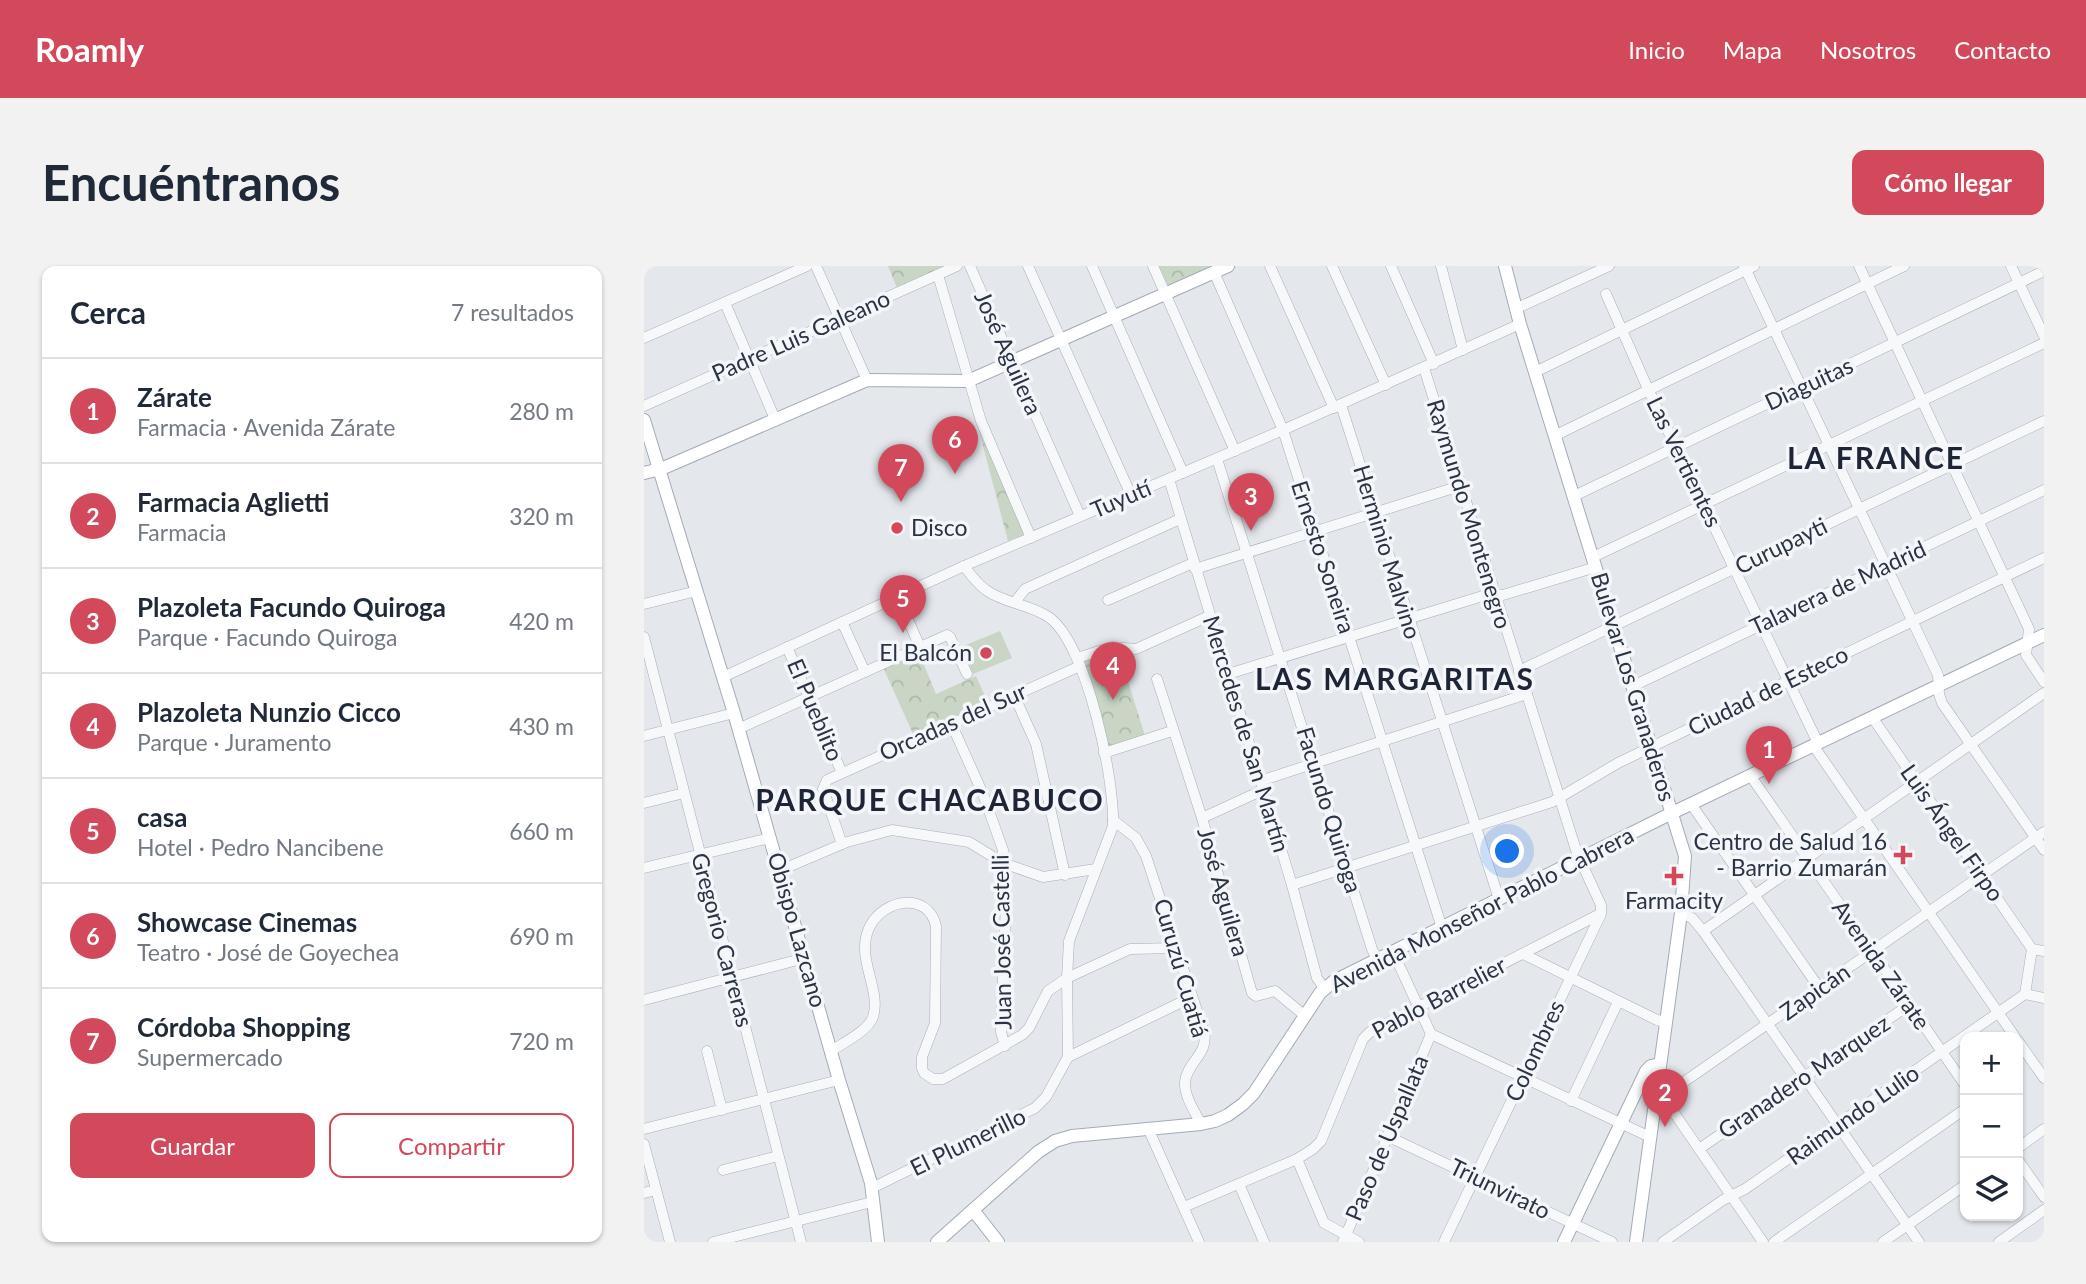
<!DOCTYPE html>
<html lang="es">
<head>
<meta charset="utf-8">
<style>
	:root { --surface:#fff; --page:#f2f2f3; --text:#1f2937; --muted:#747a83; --line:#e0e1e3; --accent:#d1495b }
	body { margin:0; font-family:Lato,sans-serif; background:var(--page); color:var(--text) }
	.controls { position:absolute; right:21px; bottom:21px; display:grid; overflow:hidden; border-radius:14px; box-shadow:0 2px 5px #0004 }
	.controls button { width:63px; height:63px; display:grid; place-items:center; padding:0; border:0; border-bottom:2px solid var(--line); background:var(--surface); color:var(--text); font:35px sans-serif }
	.you { position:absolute; left:864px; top:586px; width:24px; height:24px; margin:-18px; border:5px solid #fff; border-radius:50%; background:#1a73e8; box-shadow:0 0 0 10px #1a73e833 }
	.badge { display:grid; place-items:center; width:46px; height:46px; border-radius:50%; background:var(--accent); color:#fff; font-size:23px; font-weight:700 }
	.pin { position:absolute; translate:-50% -58px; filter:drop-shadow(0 2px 4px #0008) }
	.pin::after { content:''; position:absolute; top:37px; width:24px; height:21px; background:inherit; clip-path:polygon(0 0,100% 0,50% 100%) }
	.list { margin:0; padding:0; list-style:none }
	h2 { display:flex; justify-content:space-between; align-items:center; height:91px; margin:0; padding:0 28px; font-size:30px }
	h2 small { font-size:23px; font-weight:400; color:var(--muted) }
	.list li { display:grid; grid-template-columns:46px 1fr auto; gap:21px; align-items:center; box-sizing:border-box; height:105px; padding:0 28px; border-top:2px solid var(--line) }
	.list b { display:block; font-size:26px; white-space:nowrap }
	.list p { margin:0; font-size:23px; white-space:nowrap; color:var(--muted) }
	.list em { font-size:23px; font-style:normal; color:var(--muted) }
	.actions { display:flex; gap:14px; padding:21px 28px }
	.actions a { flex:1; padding:16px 0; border:2px solid var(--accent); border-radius:14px; text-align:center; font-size:24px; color:var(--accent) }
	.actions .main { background:var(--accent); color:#fff }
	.icon { flex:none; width:38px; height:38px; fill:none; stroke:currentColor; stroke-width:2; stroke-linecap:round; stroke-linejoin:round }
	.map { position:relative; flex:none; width:1400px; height:976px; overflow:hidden; border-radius:14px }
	header { display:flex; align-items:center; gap:42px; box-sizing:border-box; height:98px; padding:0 35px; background:var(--accent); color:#fff }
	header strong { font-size:33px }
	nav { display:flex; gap:38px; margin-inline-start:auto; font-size:24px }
	.intro { display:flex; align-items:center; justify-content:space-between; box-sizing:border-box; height:168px; padding:0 42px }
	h1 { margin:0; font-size:49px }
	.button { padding:18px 32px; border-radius:14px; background:var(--accent); color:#fff; font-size:24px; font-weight:700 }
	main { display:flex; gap:42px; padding:0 42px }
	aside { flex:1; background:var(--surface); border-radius:14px; box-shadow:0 2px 5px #0004 }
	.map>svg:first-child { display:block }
	.grass { fill:#c9d6c5 }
	.forest { fill:url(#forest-crowns) }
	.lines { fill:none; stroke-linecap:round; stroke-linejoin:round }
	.minor-casing { stroke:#a9aeb7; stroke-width:11 }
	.major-casing { stroke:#a3abb8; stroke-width:14 }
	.minor { stroke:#f7f8fa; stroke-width:10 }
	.major { stroke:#fff; stroke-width:12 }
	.poi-dot { fill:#d1495b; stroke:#f4f6f9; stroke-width:2.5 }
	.labels { text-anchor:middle; stroke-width:7; stroke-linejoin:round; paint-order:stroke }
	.street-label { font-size:23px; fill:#2b3445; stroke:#f4f6f9 }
	.poi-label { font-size:23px; fill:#2b3445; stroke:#f4f6f9; text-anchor:end }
	.district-label { font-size:30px; font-weight:bold; letter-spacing:2px; fill:#1d2536; stroke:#f4f6f9 }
</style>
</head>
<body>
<header>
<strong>Roamly</strong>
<nav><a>Inicio</a><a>Mapa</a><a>Nosotros</a><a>Contacto</a></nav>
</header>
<div class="intro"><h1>Encuéntranos</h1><a class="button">Cómo llegar</a></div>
<main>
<aside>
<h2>Cerca<small>7 resultados</small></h2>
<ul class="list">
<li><span class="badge">1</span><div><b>Zárate</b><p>Farmacia · Avenida Zárate</p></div><em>280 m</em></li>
<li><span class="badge">2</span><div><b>Farmacia Aglietti</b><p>Farmacia</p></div><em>320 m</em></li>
<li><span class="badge">3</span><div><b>Plazoleta Facundo Quiroga</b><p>Parque · Facundo Quiroga</p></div><em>420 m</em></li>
<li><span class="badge">4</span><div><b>Plazoleta Nunzio Cicco</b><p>Parque · Juramento</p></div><em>430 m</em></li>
<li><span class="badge">5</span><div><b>casa</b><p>Hotel · Pedro Nancibene</p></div><em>660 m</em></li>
<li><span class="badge">6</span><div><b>Showcase Cinemas</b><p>Teatro · José de Goyechea</p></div><em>690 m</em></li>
<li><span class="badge">7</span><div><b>Córdoba Shopping</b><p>Supermercado</p></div><em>720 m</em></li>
</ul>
<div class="actions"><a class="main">Guardar</a><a>Compartir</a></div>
</aside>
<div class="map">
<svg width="1400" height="976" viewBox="0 0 1400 976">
	<defs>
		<pattern id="forest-crowns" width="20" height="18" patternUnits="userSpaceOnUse" patternTransform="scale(1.75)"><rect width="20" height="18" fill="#c9d6c5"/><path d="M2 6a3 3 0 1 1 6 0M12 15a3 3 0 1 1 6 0" fill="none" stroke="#adb8ab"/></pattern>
	</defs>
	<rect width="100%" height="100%" fill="#e4e7ec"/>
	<path class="grass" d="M356,365L368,392L329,408L317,381Z"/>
	<g class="forest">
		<path d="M244,0H305L253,22Z"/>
		<path d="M515,0H578L526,24Z"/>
		<path d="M335,165L382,267L364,275Z"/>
		<path d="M273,382L292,428L332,410L344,437L270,470L238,399Z"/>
		<path d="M469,387L477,393L502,473L463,484L438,394L452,389Z"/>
	</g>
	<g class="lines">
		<defs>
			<g id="minor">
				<path d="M172,0L223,114"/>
				<path d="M326,0L436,250"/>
				<path d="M384,0L487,229"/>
				<path d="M448,0L539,207"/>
				<path d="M509,0L591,185"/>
				<path d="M626,0L690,142"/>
				<path d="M688,0L742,119"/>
				<path d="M747,0L790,98"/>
				<path d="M797,0L819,84"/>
				<path d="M1100,0L1294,409L1295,428L1298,437L1400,584"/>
				<path d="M1215,0L1385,363L1382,389L1400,416"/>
				<path d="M1367,0L1400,70"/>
				<path d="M570,6L639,164L798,662"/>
				<path d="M294,9L337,155L387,272"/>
				<path d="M962,28L1004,123L1174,477"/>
				<path d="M81,37L131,153"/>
				<path d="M871,43L965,0"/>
				<path d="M0,72L163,0"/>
				<path d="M780,102L933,587L957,639V648L800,976"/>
				<path d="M891,106L1110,0"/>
				<path d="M697,139L855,633"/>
				<path d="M0,140L313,0"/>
				<path d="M910,170L1260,0"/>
				<path d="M573,193L728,683L733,694"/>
				<path d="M525,213L648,619L673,712L680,722"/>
				<path d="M930,230L1400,5"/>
				<path d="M949,291L1400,77"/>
				<path d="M320,300C327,309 333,318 342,324C361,338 387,338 406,352C443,380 471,514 469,560L425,675L423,712L424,791"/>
				<path d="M551,303L816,220"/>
				<path d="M254,331L276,381"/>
				<path d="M464,334L549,297"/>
				<path d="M371,336L381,323L536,253"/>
				<path d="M0,338L53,325"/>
				<path d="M198,356L221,406"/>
				<path d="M0,371L157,976"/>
				<path d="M143,381L198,507"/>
				<path d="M433,392L468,381L492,383L565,350"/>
				<path d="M875,405L1400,155"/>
				<path d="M584,408L842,329H859L952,301"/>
				<path d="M79,411L320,300L639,164L876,58"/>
				<path d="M513,413L558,552L608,727L612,730L631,725L660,749"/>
				<path d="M989,420L1400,224"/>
				<path d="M370,429L392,478L421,609"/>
				<path d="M1228,451L1388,683L1381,728"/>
				<path d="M307,457L339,528L359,584L357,608L362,634L357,766L361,780"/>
				<path d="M94,463L303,369L306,371L323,408"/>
				<path d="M0,470L90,447"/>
				<path d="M1169,479L1371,771"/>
				<path d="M460,487L528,465"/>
				<path d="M1106,509L1321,819"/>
				<path d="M616,515L883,428"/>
				<path d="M0,537L40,527"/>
				<path d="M1047,538L1176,723"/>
				<path d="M558,552L619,524"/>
				<path d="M469,554L492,572L502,590L560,766C565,788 543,796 541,816C540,830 551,846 557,858"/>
				<path d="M198,578L179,523L183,514L436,400"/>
				<path d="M0,602L126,572"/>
				<path d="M137,604L203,576L248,564L325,576L359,597L399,611L452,603"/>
				<path d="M648,619L908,536L974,497L1400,292"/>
				<path d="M1037,647L1048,652L1059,665L1275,976"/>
				<path d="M1059,665L1400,427"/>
				<path d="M1388,683L1400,685"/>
				<path d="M749,686L787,768L1006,871"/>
				<path d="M879,688L1013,754L1022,756"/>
				<path d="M0,734L161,692"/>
				<path d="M1374,775L1400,812"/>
				<path d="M63,785L78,844"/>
				<path d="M187,785C199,777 224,765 229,751C238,723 210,691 226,660C240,633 284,625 292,660L291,757L278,791V802L280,807L289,813H299L378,769L385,762L404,725L423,712L486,683L532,682"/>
				<path d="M1016,829L1024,838L1119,976"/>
				<path d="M927,835L974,736"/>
				<path d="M1011,836L1400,566"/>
				<path d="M506,862L507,869L555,976"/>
				<path d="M0,863L195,814"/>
				<path d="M743,870L968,976"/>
				<path d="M0,878L26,976"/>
				<path d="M1374,882L1400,863"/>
				<path d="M1055,883L1265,739"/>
				<path d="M653,893L680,957L715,976"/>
				<path d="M1374,894L1400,931"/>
				<path d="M79,904L134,890"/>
				<path d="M595,918L620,976"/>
				<path d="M228,922L391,842L402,831L424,791L548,731"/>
				<path d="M0,927L12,924"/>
				<path d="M540,941L653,893L669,883L677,875L719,773L726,766L956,648"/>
				<path d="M69,976L228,936"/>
				<path d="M699,976L787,768"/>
				<path d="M1019,976L1079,934L1101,923L1381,728L1400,732"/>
				<path d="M1130,976L1321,843"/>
				<path d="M1239,976L1321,919"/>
				<path d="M1355,976L1400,944"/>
			</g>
			<g id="major">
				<path d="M861,0L876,58L1041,590L1037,647L992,976"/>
				<path d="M0,154L90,447L195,814L227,917L234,976"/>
				<path d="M0,207L17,203L223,114L324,115L584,0"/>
				<path d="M329,944L354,976"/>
				<path d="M293,976L394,886L411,875L428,870L557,858L571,855L584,849L599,838L610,827L676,727L690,715L1028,547L1400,369"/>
				<path d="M920,976L1002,805L1007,800L1016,798"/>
			</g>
		</defs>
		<use href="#minor" class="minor-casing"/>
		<use href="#major" class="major-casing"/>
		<use href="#minor" class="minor"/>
		<use href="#major" class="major"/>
	</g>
	<g class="poi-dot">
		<circle cx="253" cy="262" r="7"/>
		<circle cx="342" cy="387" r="7"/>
		<path d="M1255.5 578.5h7v7h7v7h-7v7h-7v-7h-7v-7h7z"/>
		<path d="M1026.5 599.5h7v7h7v7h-7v7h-7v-7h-7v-7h7z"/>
	</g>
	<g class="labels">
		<g class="street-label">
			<text transform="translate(157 70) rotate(-24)" y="8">Padre Luis Galeano</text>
			<text transform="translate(364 87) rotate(66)" y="8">José Aguilera</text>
			<text transform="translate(1165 118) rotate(-25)" y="8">Diaguitas</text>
			<text transform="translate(1040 196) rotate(64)" y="8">Las Vertientes</text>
			<text transform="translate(477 233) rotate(-23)" y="8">Tuyutí</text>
			<text transform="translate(825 248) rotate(73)" y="8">Raymundo Montenegro</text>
			<text transform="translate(1137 280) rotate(-26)" y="8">Curupayti</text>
			<text transform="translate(743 286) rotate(73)" y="8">Herminio Malvino</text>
			<text transform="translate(679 291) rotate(72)" y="8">Ernesto Soneira</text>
			<text transform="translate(1194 322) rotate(-25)" y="8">Talavera de Madrid</text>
			<text transform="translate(989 421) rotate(73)" y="8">Bulevar Los Granaderos</text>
			<text transform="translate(1124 425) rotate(-26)" y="8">Ciudad de Esteco</text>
			<text transform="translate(171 444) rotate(67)" y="8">El Pueblito</text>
			<text transform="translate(309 456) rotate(-24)" y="8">Orcadas del Sur</text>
			<text transform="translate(602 468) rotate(73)" y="8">Mercedes de San Martín</text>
			<text transform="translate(685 544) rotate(73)" y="8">Facundo Quiroga</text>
			<text transform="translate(1308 567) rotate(55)" y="8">Luis Ángel Firpo</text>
			<text transform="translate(579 626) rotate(74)" y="8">José Aguilera</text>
			<text transform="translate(838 644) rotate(-27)" y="8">Avenida Monseñor Pablo Cabrera</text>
			<text transform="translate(153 664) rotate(74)" y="8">Obispo Lazcano</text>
			<text transform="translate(78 674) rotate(75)" y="8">Gregorio Carreras</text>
			<text transform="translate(358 676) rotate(-91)" y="8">Juan José Castelli</text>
			<text transform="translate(1237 699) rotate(55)" y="8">Avenida Zárate</text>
			<text transform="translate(537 702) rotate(74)" y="8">Curuzú Cuatiá</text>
			<text transform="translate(1171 726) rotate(-35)" y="8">Zapicán</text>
			<text transform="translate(795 732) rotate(-28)" y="8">Pablo Barrelier</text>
			<text transform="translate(891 785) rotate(-65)" y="8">Colombres</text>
			<text transform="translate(1160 811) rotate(-34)" y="8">Granadero Marquez</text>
			<text transform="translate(1209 849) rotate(-35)" y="8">Raimundo Lulio</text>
			<text transform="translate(743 872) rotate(-67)" y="8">Paso de Uspallata</text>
			<text transform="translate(324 876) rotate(-26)" y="8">El Plumerillo</text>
			<text transform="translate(856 923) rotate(26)" y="8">Triunvirato</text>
		</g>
		<g class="poi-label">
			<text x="267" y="270" text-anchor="start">Disco</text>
			<text x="328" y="395">El Balcón</text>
			<text x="1243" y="584">Centro de Salud 16<tspan x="1243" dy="26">- Barrio Zumarán</tspan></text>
			<text x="1030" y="643" text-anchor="middle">Farmacity</text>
		</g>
		<g class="district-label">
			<text x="1232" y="203">LA FRANCE</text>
			<text x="751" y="424">LAS MARGARITAS</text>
			<text x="286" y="545">PARQUE CHACABUCO</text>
		</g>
	</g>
</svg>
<div class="controls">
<button>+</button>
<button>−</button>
<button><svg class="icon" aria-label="layers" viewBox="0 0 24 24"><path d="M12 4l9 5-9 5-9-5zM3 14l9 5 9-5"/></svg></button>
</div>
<div class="you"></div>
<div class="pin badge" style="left:1125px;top:518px">1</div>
<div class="pin badge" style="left:1021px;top:861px">2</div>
<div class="pin badge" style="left:607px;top:265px">3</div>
<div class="pin badge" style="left:469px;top:434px">4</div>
<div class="pin badge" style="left:259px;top:367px">5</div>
<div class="pin badge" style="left:311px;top:208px">6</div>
<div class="pin badge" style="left:257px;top:236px">7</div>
</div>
</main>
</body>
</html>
